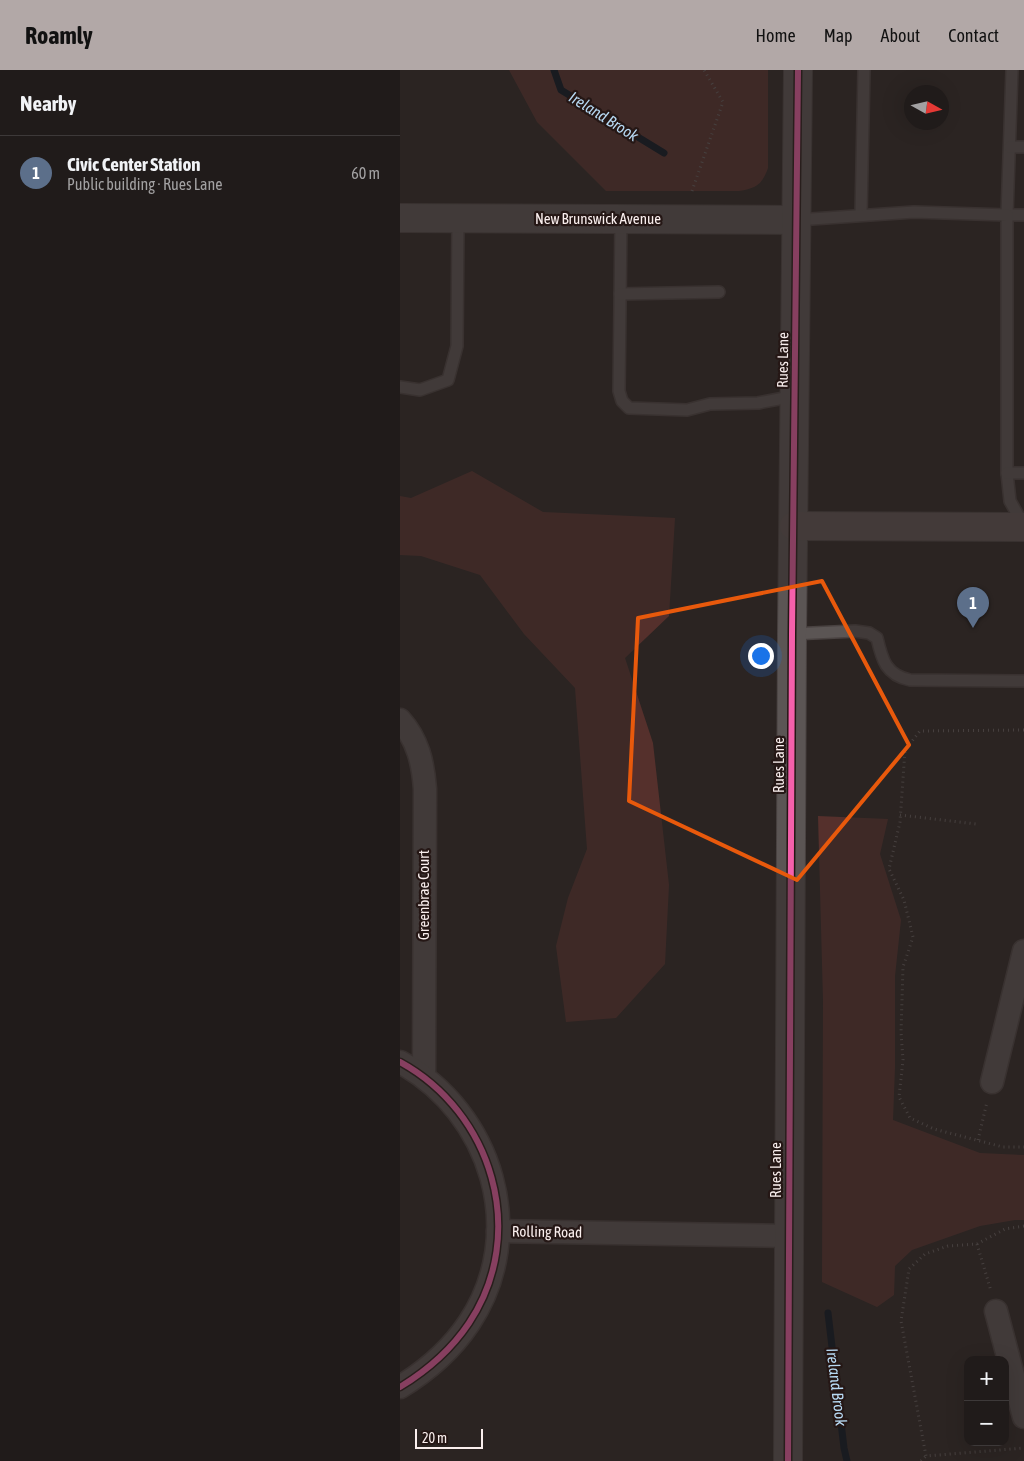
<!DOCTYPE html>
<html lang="en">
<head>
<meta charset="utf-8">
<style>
	:root { --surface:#201b1a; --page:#2d2827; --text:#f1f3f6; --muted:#a2a1a2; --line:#3d3939; --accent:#b2a8a7 }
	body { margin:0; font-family:"Asap Condensed",sans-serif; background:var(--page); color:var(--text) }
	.controls { position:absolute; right:15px; bottom:15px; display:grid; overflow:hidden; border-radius:10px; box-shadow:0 5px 20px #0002 }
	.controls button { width:45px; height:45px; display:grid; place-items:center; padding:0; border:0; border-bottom:1px solid var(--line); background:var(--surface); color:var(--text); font:25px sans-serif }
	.compass { position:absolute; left:504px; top:15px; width:45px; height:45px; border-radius:50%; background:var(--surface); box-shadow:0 5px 20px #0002; rotate:98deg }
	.scale { position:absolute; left:15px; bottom:12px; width:68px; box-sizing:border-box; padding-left:5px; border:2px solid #faefee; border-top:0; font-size:14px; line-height:18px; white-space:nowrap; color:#faefee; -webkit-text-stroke:4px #251715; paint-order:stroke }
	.you { position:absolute; left:360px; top:585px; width:18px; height:18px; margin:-12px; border:4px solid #fff; border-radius:50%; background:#1a73e8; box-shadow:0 0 0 8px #1a73e833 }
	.badge { display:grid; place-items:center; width:32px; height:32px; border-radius:50%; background:var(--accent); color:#fff; font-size:16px; font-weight:700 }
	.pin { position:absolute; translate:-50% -41px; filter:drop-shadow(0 1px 2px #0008) }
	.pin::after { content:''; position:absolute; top:26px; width:18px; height:15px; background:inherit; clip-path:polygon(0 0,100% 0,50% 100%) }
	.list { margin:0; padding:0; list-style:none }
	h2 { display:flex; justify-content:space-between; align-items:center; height:65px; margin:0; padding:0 20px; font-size:21px }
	h2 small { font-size:16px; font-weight:400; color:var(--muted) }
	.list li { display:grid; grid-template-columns:32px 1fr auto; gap:15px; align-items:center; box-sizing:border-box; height:75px; padding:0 20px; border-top:1px solid var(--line) }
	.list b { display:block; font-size:19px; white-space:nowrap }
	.list p { margin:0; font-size:16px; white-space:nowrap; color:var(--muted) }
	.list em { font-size:16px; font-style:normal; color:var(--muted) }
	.map { position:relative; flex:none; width:624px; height:1391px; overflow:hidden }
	header { display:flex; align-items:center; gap:30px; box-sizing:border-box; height:70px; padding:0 25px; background:var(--accent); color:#111 }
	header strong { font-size:24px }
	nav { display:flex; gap:28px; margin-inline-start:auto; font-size:18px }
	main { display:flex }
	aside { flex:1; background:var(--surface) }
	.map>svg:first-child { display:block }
	.green { fill:#55302c }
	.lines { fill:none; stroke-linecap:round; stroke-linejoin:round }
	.stream { stroke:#04101d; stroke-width:7 }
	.service-casing { stroke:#494241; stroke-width:14 }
	.minor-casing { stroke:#494241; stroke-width:25 }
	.tertiary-casing { stroke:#494241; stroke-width:30 }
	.secondary-casing { stroke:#494241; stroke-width:30 }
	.path { stroke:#666161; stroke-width:3; stroke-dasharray:1 4; stroke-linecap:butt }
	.service { stroke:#5b5554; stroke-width:11 }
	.minor { stroke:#5b5554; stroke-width:22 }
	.tertiary { stroke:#5b5554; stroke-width:28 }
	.secondary { stroke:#5f5554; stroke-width:28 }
	.cycleway-casing { stroke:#251715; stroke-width:9 }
	.cycleway { stroke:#f560ab; stroke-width:6 }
	.marked { fill:none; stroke:#e8590c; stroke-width:4; stroke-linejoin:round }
	.labels { text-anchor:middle; stroke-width:4.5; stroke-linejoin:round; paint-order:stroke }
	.street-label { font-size:15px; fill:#faefee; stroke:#251715 }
	.water-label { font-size:16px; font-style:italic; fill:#b7d9f3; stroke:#251715 }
</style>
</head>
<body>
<header>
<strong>Roamly</strong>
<nav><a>Home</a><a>Map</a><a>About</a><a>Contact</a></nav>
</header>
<main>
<aside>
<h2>Nearby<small></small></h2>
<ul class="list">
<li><span class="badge" style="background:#5c6f8a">1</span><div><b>Civic Center Station</b><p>Public building · Rues Lane</p></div><em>60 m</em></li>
</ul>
</aside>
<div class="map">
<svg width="624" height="1391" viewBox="0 0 624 1391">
	<rect width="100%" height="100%" fill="#2b2422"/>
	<g class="green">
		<path d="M109,0H368V98C362,115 356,118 339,121H206L137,52Z"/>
		<path d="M72,401L143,442L275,448L269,546L225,588L253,673L269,815L265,894L216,948L166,952L156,876L168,828L187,779L175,618L124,564L80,505L21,486L0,485V426L11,428Z"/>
		<path d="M418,746L488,749L480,784L501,850L495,906V997L493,1050L580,1083L624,1085V1150H615L580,1156L512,1180L495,1196L494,1225L477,1237L422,1212L423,930Z"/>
	</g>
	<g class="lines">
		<g class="stream">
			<path d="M154,0L161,20L264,83"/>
			<path d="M428,1243L444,1378L447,1391"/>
		</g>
		<defs>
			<g id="service">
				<path d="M612,0L607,145H624"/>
				<path d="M610,77H624"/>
				<path d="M461,145L464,0"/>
				<path d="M221,149L219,321L222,331L229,338L287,340L310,334L358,333L395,326"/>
				<path d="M397,150L514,142L607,145V403L610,431L624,456"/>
				<path d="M220,224L319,222"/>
				<path d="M0,317L20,320L48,310L57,276L58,148"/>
				<path d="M607,403H624"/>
				<path d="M392,564L455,561L469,563L477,568C482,590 486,605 510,610L624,611"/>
			</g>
			<g id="minor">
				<path d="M0,650C18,670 23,693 25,719L24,1007"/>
				<path d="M0,992C92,1042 129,1163 69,1253C51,1280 28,1300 0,1317"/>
				<path d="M592,1012L624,881"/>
				<path d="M98,1161L388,1166"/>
				<path d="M596,1241L624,1347"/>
			</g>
			<g id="tertiary">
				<path d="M0,148L397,150"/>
				<path d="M388,1391L392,564L398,0"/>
			</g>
			<path id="secondary" d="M394,456L624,457"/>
		</defs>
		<use href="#service" class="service-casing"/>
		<use href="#minor" class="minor-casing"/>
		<use href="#tertiary" class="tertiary-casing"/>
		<use href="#secondary" class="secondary-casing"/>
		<g class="path">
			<path d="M292,121L323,32L304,0"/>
			<path d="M624,660L520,661L505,680L500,752L489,799L504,830L513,867L503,897L501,962L503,990L499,1027L510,1048L534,1059L603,1077H624"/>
			<path d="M500,745L576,754"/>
			<path d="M578,1070L587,1032"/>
			<path d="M624,1156L605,1159L577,1174L548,1176L525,1184L509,1199L501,1251L526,1386L624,1378"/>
			<path d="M577,1174L591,1221"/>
			<path d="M521,1391L526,1386"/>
		</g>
		<use href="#service" class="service"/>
		<use href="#minor" class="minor"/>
		<use href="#tertiary" class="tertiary"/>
		<use href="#secondary" class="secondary"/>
		<defs>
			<g id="cycleway">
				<path d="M0,992C92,1042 129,1163 69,1253C51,1280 28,1300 0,1317"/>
				<path d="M388,1391L392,564L398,0"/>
			</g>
		</defs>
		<use href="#cycleway" class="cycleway-casing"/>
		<use href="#cycleway" class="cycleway"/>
	</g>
	<path d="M0 0H624V1391H0ZM422,511L509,675L397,810L229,731L238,548Z" fill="#2b2422" fill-opacity=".55" fill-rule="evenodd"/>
	<path class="marked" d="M422,511L509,675L397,810L229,731L238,548Z"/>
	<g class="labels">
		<g class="street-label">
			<text x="198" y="154">New Brunswick Avenue</text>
			<text transform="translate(383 290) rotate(-89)" y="5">Rues Lane</text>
			<text transform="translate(379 695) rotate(-90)" y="5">Rues Lane</text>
			<text transform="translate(24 825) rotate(-90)" y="5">Greenbrae Court</text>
			<text transform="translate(376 1100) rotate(-90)" y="5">Rues Lane</text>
			<text transform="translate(147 1162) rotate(1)" y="5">Rolling Road</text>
		</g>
		<g class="water-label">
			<text transform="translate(204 46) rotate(32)" y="6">Ireland Brook</text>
			<text transform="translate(437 1317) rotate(83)" y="6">Ireland Brook</text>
		</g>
	</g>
</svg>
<div class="controls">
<button>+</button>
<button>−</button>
</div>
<svg class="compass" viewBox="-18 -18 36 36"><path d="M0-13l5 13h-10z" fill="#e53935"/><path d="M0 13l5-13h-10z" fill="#a2a1a2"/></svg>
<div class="scale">20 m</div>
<div class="you"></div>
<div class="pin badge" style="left:573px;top:558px;background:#5c6f8a">1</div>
</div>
</main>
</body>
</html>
